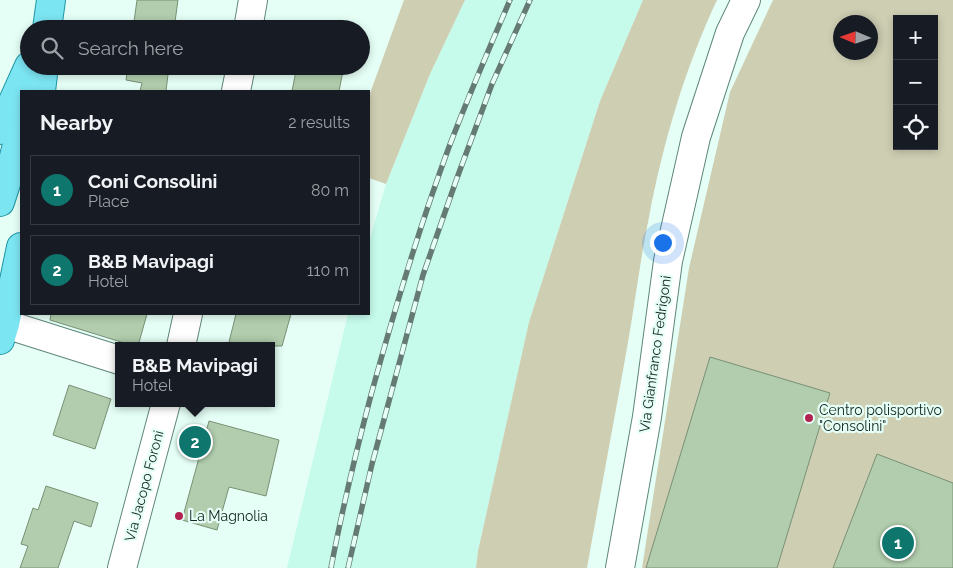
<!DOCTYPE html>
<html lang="en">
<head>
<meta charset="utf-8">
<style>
	:root { --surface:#171b24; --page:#242831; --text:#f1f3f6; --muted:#9ea1a6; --line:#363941; --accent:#0f766e }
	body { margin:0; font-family:Raleway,sans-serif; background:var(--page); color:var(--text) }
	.controls { position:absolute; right:15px; top:15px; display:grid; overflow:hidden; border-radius:0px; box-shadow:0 2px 8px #0003 }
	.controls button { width:45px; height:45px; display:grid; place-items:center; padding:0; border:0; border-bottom:1px solid var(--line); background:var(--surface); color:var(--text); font:25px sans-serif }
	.compass { position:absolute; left:833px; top:15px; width:45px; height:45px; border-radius:50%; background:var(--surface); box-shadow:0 2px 8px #0003; rotate:272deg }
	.you { position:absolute; left:662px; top:242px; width:18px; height:18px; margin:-12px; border:4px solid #fff; border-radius:50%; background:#1a73e8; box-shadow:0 0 0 8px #1a73e833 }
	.badge { display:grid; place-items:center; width:32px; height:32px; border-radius:50%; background:var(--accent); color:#fff; font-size:16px; font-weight:700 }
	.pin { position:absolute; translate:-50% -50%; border:2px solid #fff; box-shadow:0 1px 5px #0006 }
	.popup { position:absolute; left:115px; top:342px; width:160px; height:65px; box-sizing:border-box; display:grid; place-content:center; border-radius:0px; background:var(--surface); filter:drop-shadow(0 1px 4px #0005); font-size:16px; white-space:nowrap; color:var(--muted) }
	.popup b { font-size:19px; color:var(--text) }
	.popup::after { content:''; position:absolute; left:50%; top:100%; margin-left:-10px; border:10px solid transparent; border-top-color:var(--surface) }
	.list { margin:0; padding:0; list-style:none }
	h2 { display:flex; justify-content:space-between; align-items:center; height:65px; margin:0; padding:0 20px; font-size:21px }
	h2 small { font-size:16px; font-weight:400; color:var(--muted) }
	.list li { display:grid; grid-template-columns:32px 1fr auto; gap:15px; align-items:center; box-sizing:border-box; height:70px; margin:0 10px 10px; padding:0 10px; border:1px solid var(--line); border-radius:0px }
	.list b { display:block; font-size:19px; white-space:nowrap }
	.list p { margin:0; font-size:16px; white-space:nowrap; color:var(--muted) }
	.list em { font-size:16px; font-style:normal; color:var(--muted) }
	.icon { flex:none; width:28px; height:28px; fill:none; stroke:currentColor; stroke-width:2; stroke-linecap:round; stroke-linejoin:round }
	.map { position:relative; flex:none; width:953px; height:568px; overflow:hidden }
	.search { position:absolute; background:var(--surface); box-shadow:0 2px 8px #0003; left:20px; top:20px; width:350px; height:55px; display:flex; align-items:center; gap:12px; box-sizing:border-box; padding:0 18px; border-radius:28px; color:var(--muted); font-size:19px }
	.panel { position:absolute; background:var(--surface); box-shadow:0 2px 8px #0003; left:20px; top:90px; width:350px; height:225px; border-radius:0px }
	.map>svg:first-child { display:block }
	.built { fill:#c6fbeb }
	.green { fill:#ceceb3; fill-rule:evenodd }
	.building { fill:#b1cdad; stroke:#799075 }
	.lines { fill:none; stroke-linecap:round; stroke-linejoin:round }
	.street-casing { stroke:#5f877b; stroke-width:30 }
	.primary-casing { stroke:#1e96a3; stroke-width:30 }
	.street { stroke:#fff; stroke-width:28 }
	.primary { stroke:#7ce5f2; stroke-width:28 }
	.rail-casing { stroke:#667a74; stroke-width:5.5 }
	.rail { stroke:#e5fff6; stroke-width:4; stroke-dasharray:11; stroke-linecap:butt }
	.poi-dot { fill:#b32352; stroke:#e5fff6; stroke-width:2 }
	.labels { text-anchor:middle; stroke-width:4.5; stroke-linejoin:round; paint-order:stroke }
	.street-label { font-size:14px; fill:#13241f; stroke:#e5fff6 }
	.poi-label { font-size:14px; fill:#13241f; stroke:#e5fff6; text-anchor:start }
</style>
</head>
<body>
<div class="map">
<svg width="953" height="568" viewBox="0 0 953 568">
	<rect width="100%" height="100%" fill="#e5fff6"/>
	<path class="built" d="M465,0H643L600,101L529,322L478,551L476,568H287L348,314H369V242L386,184L430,74Z"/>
	<g class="green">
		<path d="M404,0H465L430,74L386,184L369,178V96Z"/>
		<path d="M643,0H717C685,68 663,143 649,217C640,260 635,304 627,348C614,421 600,495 587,568H476L478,551L529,322L600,101Z"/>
		<path d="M773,0H953V568H642L689,268L730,92ZM897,19H934V146H897ZM840,22H870V52H840Z"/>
	</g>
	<g class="building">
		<path d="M137,0H178L174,29H133Z"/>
		<path d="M128,66H169L166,91H140L142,83L126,80Z"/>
		<path d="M297,66H344L339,91H292Z"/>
		<path d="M51,314H147L138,346H134L50,320Z"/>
		<path d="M236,314H291L282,346H228Z"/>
		<path d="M710,357L830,393L777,568H646Z"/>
		<path d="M69,385L111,399L95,449L53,435Z"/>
		<path d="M209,421L279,440L266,496L229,487L217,530L182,520Z"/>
		<path d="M877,454L953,483V568H833Z"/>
		<path d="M46,486L98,503L91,527L74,521L58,568H20L28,546L21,544L33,508L38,510Z"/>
	</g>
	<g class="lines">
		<defs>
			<g id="street">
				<path d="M248,29L253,0"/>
				<path d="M236,91L241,66"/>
				<path d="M5,324L119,360"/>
				<path d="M181,346L188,314"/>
				<path d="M122,568L166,403"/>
				<path d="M620,568L647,417L668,261L696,137L730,33L746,0"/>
			</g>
			<g id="primary">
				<path d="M47,29L51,0"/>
				<path d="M41,91L44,66"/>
				<path d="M0,130L29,66"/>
				<path d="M0,202L12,165L21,128"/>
				<path d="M0,340L5,324L21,247"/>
			</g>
		</defs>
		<use href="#street" class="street-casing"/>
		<use href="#primary" class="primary-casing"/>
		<use href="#street" class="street"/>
		<use href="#primary" class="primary"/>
		<defs>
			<g id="rail">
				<path d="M331,568C342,510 356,452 371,395C394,311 419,228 449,147C468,97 489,49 510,0"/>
				<path d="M348,568L372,464L423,275L457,178L492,84L530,0"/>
			</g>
		</defs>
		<use href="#rail" class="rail-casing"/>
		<use href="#rail" class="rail"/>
	</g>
	<g class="poi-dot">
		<circle cx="809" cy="418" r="5"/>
		<circle cx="179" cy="516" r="5"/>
	</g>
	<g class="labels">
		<g class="street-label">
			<text transform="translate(655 354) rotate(-82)" y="5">Via Gianfranco Fedrigoni</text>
			<text transform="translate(144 486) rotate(-75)" y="5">Via Jacopo Foroni</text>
		</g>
		<g class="poi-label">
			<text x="819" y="415">Centro polisportivo<tspan x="819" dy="16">"Consolini"</tspan></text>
			<text x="189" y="521">La Magnolia</text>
		</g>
	</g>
</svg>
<div class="controls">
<button>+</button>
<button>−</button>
<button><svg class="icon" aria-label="locate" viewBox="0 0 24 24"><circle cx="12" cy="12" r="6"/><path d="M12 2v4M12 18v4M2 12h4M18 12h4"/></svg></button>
</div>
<svg class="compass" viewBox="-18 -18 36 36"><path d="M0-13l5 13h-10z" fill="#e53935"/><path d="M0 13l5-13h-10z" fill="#9ea1a6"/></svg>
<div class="you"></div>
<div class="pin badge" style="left:898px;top:543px">1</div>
<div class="pin badge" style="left:195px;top:442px">2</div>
<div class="popup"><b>B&amp;B Mavipagi</b>Hotel</div>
<div class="search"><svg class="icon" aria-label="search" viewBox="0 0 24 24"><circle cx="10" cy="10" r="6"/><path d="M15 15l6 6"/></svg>Search here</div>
<section class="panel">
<h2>Nearby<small>2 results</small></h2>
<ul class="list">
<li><span class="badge">1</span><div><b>Coni Consolini</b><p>Place</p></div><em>80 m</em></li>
<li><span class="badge">2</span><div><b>B&amp;B Mavipagi</b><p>Hotel</p></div><em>110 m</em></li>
</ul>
</section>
</div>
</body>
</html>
